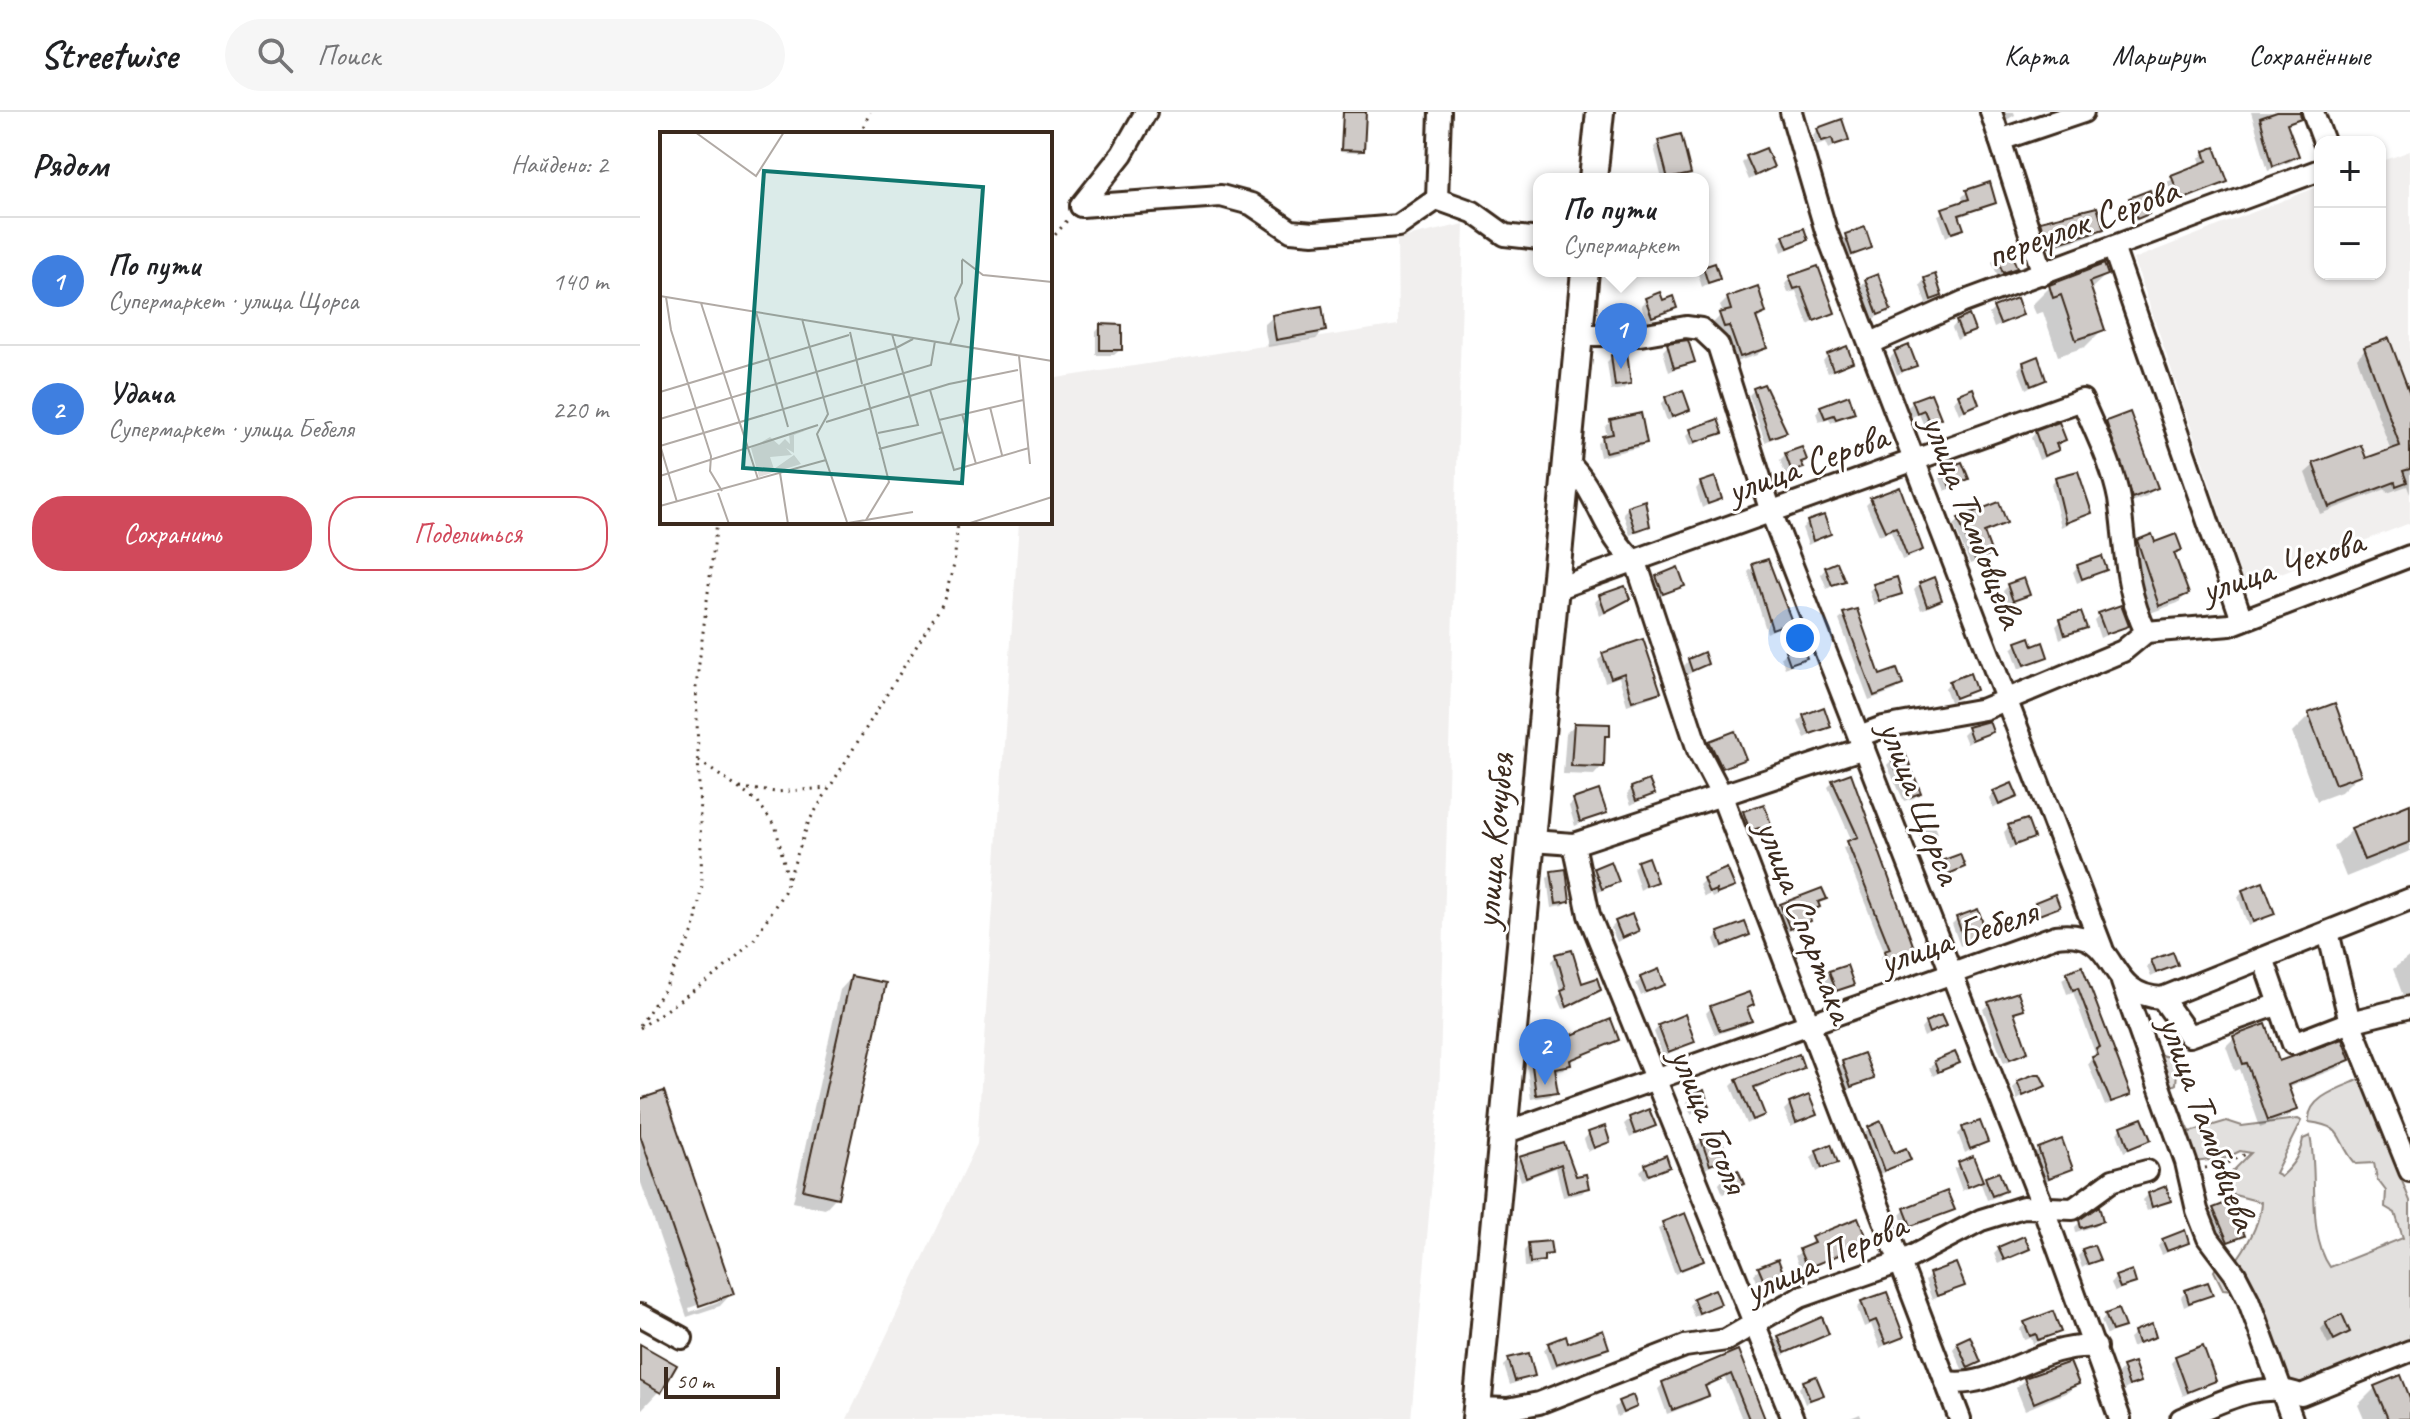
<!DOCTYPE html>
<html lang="ru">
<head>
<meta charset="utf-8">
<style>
	:root { --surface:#fff; --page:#f6f6f6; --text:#202124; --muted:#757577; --line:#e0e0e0; --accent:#d1495b }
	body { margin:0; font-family:Caveat,sans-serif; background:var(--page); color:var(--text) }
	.controls { position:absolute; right:24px; top:24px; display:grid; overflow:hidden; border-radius:16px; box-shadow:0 2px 6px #0004 }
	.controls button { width:72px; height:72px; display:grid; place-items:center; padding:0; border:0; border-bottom:2px solid var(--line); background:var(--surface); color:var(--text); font:40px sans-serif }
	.scale { position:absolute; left:24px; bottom:20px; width:116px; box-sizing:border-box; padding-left:8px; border:4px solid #3b2a1e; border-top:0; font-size:22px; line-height:28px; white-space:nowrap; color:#3b2a1e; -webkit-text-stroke:6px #fff; paint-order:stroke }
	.you { position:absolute; left:1160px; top:526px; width:28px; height:28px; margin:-20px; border:6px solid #fff; border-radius:50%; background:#1a73e8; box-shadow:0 0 0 12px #1a73e833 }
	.badge { display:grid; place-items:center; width:52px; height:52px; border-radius:50%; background:var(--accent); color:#fff; font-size:26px; font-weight:700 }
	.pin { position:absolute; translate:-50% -66px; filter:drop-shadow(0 2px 4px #0008) }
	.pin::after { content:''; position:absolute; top:42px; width:28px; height:24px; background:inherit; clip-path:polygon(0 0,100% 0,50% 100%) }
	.popup { position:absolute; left:893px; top:61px; width:176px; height:104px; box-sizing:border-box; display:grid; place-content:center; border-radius:16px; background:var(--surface); filter:drop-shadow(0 2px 6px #0005); font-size:26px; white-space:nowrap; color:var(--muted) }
	.popup b { font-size:30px; color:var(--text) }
	.popup::after { content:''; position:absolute; left:50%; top:100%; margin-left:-16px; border:16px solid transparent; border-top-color:var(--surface) }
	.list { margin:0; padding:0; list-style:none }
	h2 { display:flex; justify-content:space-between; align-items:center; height:104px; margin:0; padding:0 32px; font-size:34px }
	h2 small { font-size:26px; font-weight:400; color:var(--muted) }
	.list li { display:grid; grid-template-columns:52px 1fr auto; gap:24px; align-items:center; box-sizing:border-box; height:128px; padding:0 32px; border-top:2px solid var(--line) }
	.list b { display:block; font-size:30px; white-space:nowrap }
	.list p { margin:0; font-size:26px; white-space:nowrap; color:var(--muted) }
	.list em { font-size:26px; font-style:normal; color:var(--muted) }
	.actions { display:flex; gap:16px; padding:24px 32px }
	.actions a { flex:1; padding:18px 0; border:2px solid var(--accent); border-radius:32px; text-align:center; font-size:28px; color:var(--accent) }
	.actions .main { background:var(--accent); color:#fff }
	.icon { flex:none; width:44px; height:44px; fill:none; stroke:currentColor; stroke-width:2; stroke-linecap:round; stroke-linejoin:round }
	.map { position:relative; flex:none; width:1770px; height:1307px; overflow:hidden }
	header { display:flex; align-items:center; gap:48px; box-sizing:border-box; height:112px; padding:0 40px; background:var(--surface); border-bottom:2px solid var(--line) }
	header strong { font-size:38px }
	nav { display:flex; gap:44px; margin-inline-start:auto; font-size:28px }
	.search { width:560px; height:72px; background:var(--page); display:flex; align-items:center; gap:20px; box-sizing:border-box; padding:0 28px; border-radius:44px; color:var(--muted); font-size:30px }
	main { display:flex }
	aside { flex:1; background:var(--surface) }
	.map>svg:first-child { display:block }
	.built { fill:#f1efee }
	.green { fill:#e2e0de; stroke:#8e857e; stroke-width:2 }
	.shadow { fill:#0003; fill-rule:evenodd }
	.building { fill:#cfcac7; stroke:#3b2a1e; stroke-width:2 }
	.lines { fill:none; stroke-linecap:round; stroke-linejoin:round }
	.minor-casing { stroke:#3b2a1e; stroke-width:26 }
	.major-casing { stroke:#3b2a1e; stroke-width:32 }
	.path { stroke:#3b2a1e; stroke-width:3; stroke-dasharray:2 6; stroke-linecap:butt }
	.minor { stroke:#fff; stroke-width:20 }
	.major { stroke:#fff; stroke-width:26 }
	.labels { text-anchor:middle; stroke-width:6; stroke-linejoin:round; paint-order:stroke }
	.street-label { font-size:38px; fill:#3b2a1e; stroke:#fff }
	.inset-road { fill:none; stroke:#b1aaa5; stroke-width:2 }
	.view { fill:#0f766e; fill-opacity:0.15; stroke:#0f766e; stroke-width:4 }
	.inset-edge { fill:none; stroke:#3b2a1e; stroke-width:4 }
</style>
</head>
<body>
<header>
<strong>Streetwise</strong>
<div class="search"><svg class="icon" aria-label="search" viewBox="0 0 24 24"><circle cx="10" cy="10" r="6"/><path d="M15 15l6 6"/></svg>Поиск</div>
<nav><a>Карта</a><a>Маршрут</a><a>Сохранённые</a></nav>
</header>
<main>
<aside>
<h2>Рядом<small>Найдено: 2</small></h2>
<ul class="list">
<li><span class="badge" style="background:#3f7fe0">1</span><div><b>По пути</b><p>Супермаркет · улица Щорса</p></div><em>140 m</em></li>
<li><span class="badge" style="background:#3f7fe0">2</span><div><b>Удача</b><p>Супермаркет · улица Бебеля</p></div><em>220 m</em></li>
</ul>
<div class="actions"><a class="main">Сохранить</a><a>Поделиться</a></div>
</aside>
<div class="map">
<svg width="1770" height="1307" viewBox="0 0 1770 1307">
	<rect width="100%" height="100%" fill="#fff"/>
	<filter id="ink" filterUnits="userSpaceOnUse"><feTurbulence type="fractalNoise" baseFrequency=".0125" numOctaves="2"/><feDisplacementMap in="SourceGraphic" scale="16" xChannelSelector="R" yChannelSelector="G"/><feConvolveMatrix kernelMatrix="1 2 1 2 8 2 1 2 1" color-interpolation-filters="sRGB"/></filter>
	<g filter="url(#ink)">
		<g class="built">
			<path d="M1770,39V411L1605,475L1494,147L1680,74V162H1740V50Z"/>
			<path d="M824,112L799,989L771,1307H207L337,1032L379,410H410V267L758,213L757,127Z"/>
		</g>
		<path class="green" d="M1516,942L1538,947L1536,972L1530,975L1550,1020L1587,1009L1602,1014L1657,1007L1661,1009L1635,1061L1641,1064C1653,1053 1660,1043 1663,1027L1670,1024C1679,1064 1666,1120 1690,1155L1763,1126L1755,1101L1745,1095L1746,1079L1737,1067L1734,1051L1716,1052C1694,1027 1707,1015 1669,1010C1666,985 1703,975 1721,967L1770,1089V1232L1659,1275L1645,1268L1593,1178L1583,1177L1574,1159L1584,1141L1598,1146C1610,1129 1620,1111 1621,1090L1587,1081L1580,1072L1611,1041L1600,1039L1586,1046L1554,1050L1505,966L1503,953Z"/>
		<g class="shadow">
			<path d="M704,0L722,39L719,41L700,40Z"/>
			<path d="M1355,0H1374L1375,3L1361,11Z"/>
			<path d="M1611,0H1659L1654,10L1645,13L1657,44L1652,49L1628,58Z"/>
			<path d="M1178,17L1207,27L1189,37L1186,30L1176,33L1173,23Z"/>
			<path d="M1019,30L1049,61L1044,67H1022L1014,35Z"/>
			<path d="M1565,41L1586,70L1536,92L1527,70L1562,53L1559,46Z"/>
			<path d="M1107,46L1132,55L1109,68L1102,51Z"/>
			<path d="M1327,80L1354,90L1318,106L1321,116L1306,125L1298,103L1324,91L1322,85Z"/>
			<path d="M1490,88L1512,89L1504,95L1507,101L1492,111L1485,93Z"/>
			<path d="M1401,111L1462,116L1456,122L1403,138L1395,116Z"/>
			<path d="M1206,124L1230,136L1207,147L1201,129Z"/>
			<path d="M1144,125L1166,128L1142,140L1139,130Z"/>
			<path d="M1357,145L1374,156L1358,165L1352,150Z"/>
			<path d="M1074,153L1078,166L1062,175L1058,162Z"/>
			<path d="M1466,163L1450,178L1463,217L1445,235L1418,244L1403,200L1396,202L1392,193L1410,175Z"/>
			<path d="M1150,166L1193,200L1168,213L1156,179L1148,181L1145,172Z"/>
			<path d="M1285,167L1300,183L1286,192L1280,173Z"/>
			<path d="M1226,168L1249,198L1233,207L1221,174Z"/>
			<path d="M1088,186L1124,201L1116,209L1125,235L1117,243L1092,251L1082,220L1076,222L1073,211L1083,201L1080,194Z"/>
			<path d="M1006,188L1022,190L1034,195L1007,209L1001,193Z"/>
			<path d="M1354,197L1381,203L1354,216L1349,202Z"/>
			<path d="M633,205L684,219L676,227L628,235L624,213Z"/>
			<path d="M1317,210L1333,219L1317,228L1312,216Z"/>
			<path d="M461,214L480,238L474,243H456V220Z"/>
			<path d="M1028,233L1053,249L1029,260L1023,239Z"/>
			<path d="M1725,237L1770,288V382L1767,374L1747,381L1746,377L1680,402L1665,361L1674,353L1724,349L1751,339L1717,246Z"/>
			<path d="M1255,241L1275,253L1257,263L1250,246Z"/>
			<path d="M1188,243L1211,249L1188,261L1183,249Z"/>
			<path d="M972,245L989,271L983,277L971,279L967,250Z"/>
			<path d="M1384,251L1404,267L1386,277L1378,257Z"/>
			<path d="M1114,278L1145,319L1139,324L1125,330L1109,283Z"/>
			<path d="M1319,284L1336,291L1319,302L1314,289Z"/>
			<path d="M1026,287L1048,298L1027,309L1021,292Z"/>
			<path d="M1273,290L1299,305L1284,314L1279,302L1271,305L1268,295Z"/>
			<path d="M1181,295L1213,300L1191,311L1189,306L1179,310L1176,301Z"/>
			<path d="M1489,303L1515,376L1507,384L1483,393L1458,320L1467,311Z"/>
			<path d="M971,310L1005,330L1000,335L960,345L957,331L967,325L965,315Z"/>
			<path d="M1051,319L1080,320L1050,334L1046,324Z"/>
			<path d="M1396,320L1424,328L1411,343L1399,348L1391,326Z"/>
			<path d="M1146,342L1164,348L1156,361L1146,364L1140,348Z"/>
			<path d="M1304,359L1327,367L1305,379L1299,364Z"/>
			<path d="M1416,367L1449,401L1421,415L1411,372Z"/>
			<path d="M1061,371L1080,386L1062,396L1056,377Z"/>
			<path d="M1231,388L1281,437L1275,443L1262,448L1251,419L1239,423L1226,393Z"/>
			<path d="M988,396L1008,413L1003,418L990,423L983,401Z"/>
			<path d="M1320,408L1365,411L1343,422L1350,441L1344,446L1330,452L1314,413Z"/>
			<path d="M1168,411L1189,422L1168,433L1162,416Z"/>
			<path d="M1498,429L1540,437L1533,445L1547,482L1538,491L1510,501L1489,438Z"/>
			<path d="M1114,454L1150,509L1127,521L1108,460Z"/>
			<path d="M1438,454L1465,458L1437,471L1433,460Z"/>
			<path d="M1186,456L1202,468L1187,477L1181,462Z"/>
			<path d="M1017,465L1043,473L1017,486L1012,471Z"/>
			<path d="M1280,472L1300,487L1294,493L1281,498L1274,478Z"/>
			<path d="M1234,474L1260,481L1234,493L1229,479Z"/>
			<path d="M1368,474L1387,483L1367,493L1363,479Z"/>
			<path d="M960,485L988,486L960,504L955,490Z"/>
			<path d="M1205,503L1239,565L1261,572L1256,578L1229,588L1199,508Z"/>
			<path d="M1459,503L1486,513L1460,526L1454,508Z"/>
			<path d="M1421,509L1444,515L1420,527L1416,514Z"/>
			<path d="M1377,532L1392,537L1406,544L1379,557L1372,537Z"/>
			<path d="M1146,540L1164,545L1145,556L1141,545Z"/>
			<path d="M964,543L1019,579L1014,584L987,593L979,565L965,570L958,548Z"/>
			<path d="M1049,548L1066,552L1047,563L1044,554Z"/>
			<path d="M1310,570L1334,578L1310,590L1305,576Z"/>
			<path d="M1670,603L1719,662L1701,680L1677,689L1652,621Z"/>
			<path d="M1164,604L1189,614L1165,626L1158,610Z"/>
			<path d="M935,613L968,624L963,628L962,654L954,663L923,662L926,621Z"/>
			<path d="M1328,617L1351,619L1327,632L1323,622Z"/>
			<path d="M1094,622L1103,646L1076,660L1065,636Z"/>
			<path d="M1252,648L1279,680L1274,686L1264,689L1247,653Z"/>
			<path d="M1193,670L1276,846L1246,861L1240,846L1245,841L1203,736L1212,729L1188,675Z"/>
			<path d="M992,676L1012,682L991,693L987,682Z"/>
			<path d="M1354,681L1375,684L1353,697L1349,686Z"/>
			<path d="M934,689L965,700L935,714L929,694Z"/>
			<path d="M1770,694V739L1706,765L1694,735L1712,718Z"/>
			<path d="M1104,701L1128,711L1104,723L1099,706Z"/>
			<path d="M1294,711L1298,721L1281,730L1278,720Z"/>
			<path d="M1369,715L1391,726L1369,737L1364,720Z"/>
			<path d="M998,751L1015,769L1000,778L993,756Z"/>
			<path d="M970,752L977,770L957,781L949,763Z"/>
			<path d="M1299,752L1323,755L1298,768L1294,757Z"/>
			<path d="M912,761L928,789L923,794L911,796L907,766Z"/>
			<path d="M1064,768L1093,775L1072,786L1070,782L1064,785L1059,773Z"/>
			<path d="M1603,780L1632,802L1608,814L1598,785Z"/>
			<path d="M1184,787L1167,802L1169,808L1164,813L1144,821L1136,799L1141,794Z"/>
			<path d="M1396,792L1417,795L1394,806L1390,797Z"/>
			<path d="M1317,807L1345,822L1320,834L1312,812Z"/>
			<path d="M977,810L997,819L977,830L971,816Z"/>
			<path d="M1079,822L1108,823L1078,838L1074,827Z"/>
			<path d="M917,844L940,874L958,877L922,898L917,886L921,882L912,849Z"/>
			<path d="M1770,844V887L1765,889L1753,857Z"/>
			<path d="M1512,850L1535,853L1511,865L1507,855Z"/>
			<path d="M1441,856L1489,982L1465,994L1448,952L1455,941L1433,880L1427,882L1422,867Z"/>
			<path d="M1190,861L1212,872L1191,883L1185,866Z"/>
			<path d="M211,866L196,1085L185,1097L153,1090L200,878Z"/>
			<path d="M1001,867L1022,872L1001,884L996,872Z"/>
			<path d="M1349,892L1381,896L1373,903L1386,939L1381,944L1364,951L1343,897Z"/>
			<path d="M1112,893L1106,898L1110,908L1105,913L1075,923L1066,901L1071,896Z"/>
			<path d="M1286,911L1304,914L1284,925L1281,917Z"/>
			<path d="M1019,914L1053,930L1023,944L1014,920Z"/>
			<path d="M1594,926L1638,951L1708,948L1700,955L1647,976L1655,997L1647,1005L1620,1015L1600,957L1595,959L1586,934Z"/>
			<path d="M977,927L928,950L923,957L912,959L916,979L910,984L891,987L885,939L890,934Z"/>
			<path d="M1203,951L1231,966L1206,979L1198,956Z"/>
			<path d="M1295,951H1317L1293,964L1289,956Z"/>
			<path d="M1162,956L1113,978L1123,1003L1107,1012L1091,974L1097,968Z"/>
			<path d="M1378,971L1403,974L1377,988L1373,976Z"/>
			<path d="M1052,985L1067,993L1051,1002L1046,990Z"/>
			<path d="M0,989L91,1182L80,1194L47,1205L0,1068ZM80,1185V1189L50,1200L49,1196Z"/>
			<path d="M1150,992L1175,1003L1151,1015L1144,998Z"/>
			<path d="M990,1007L1013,1014L990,1026L984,1012Z"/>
			<path d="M1482,1016L1508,1028L1484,1040L1477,1021Z"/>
			<path d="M1229,1017L1253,1043L1269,1048L1238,1063L1224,1022Z"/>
			<path d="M1323,1017L1346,1029L1325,1041L1318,1022Z"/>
			<path d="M949,1022L968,1029L948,1040L944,1027Z"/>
			<path d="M1062,1029L1086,1046L1065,1057L1056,1034Z"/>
			<path d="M923,1033L935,1066L947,1075L942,1081L923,1085L916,1056L881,1069L875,1052L880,1046Z"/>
			<path d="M1399,1037L1431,1057L1403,1070L1393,1043Z"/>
			<path d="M1177,1040L1195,1050L1177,1060L1171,1045Z"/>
			<path d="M1332,1047L1341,1071L1346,1067L1364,1078L1359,1084L1347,1088L1340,1069L1322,1079L1314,1057Z"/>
			<path d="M1006,1054H1028L1004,1067L1000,1059Z"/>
			<path d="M1084,1066L1101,1071L1083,1082L1079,1072Z"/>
			<path d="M1509,1082L1529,1088L1507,1099L1503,1088Z"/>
			<path d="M1590,1092L1602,1124L1582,1134L1568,1103Z"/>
			<path d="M1312,1097L1266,1118L1260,1103L1265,1098Z"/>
			<path d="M1461,1108L1455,1114L1436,1120L1435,1115L1440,1110Z"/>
			<path d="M1023,1112L1061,1148L1056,1153L1035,1162L1018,1117Z"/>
			<path d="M1173,1127L1226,1130L1161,1160L1155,1144L1168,1135Z"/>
			<path d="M1524,1128L1547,1130L1522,1143L1518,1134Z"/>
			<path d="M889,1133L910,1141L897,1154L885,1155L884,1139Z"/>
			<path d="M1359,1137H1387L1358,1152L1354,1142Z"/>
			<path d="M1443,1139L1457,1147L1442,1156L1438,1144Z"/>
			<path d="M1120,1157L1143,1165L1120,1177L1114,1162Z"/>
			<path d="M1290,1163L1323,1173L1292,1188L1285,1168Z"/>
			<path d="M1476,1165L1494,1170L1475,1180L1471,1171Z"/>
			<path d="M1546,1180L1570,1183L1544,1195L1541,1185Z"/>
			<path d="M1054,1188L1079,1192L1054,1205L1049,1193Z"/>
			<path d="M1222,1191L1262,1224L1240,1236L1231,1212L1224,1215L1217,1196Z"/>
			<path d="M1466,1203L1482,1214L1467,1223L1461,1209Z"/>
			<path d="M1686,1211L1708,1220L1688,1232L1681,1217Z"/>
			<path d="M1385,1212L1419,1219L1393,1232L1391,1226L1384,1228L1380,1217Z"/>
			<path d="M1495,1221L1514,1224L1492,1235L1489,1226Z"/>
			<path d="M1187,1222L1140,1245L1134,1230L1139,1225Z"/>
			<path d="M1318,1231L1338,1250L1323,1259L1313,1237Z"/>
			<path d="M909,1232L927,1233L967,1235L962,1240L911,1257L904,1238Z"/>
			<path d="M0,1234L19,1279L2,1297L0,1296Z"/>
			<path d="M1097,1241L1124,1307H1102L1085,1266L1064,1276L1067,1283L1061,1289L1027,1302L1018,1277L1023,1272Z"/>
			<path d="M1536,1245L1574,1269L1543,1284L1531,1251Z"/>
			<path d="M870,1248L893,1263L870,1273L864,1254Z"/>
			<path d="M1483,1256L1498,1270L1484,1278L1478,1262Z"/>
			<path d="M1385,1267L1437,1272L1428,1280L1385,1298L1376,1276Z"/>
			<path d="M1164,1270L1181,1283L1165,1292L1159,1276Z"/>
			<path d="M1736,1275L1770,1294V1307H1724L1718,1293Z"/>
			<path d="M979,1291L995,1295L977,1305L974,1296Z"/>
			<path d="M1220,1302L1222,1307H1208Z"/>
		</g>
		<g class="building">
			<path d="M703,0H726L724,39L701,38Z"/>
			<path d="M1637,0H1660L1661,6L1647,11L1659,44L1633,54L1620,6Z"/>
			<path d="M1202,7L1209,28L1194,33L1192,26L1182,29L1177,16Z"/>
			<path d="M1041,22L1051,62L1028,67L1018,28Z"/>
			<path d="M1575,35L1588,70L1541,88L1531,63L1567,49L1564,39Z"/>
			<path d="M1126,36L1134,55L1115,64L1106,44Z"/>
			<path d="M1350,70L1356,91L1319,103L1324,117L1312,121L1302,96L1329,87L1326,78Z"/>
			<path d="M1510,78L1514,89L1505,93L1509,102L1497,107L1489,86Z"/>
			<path d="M1457,95L1464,117L1408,134L1400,109Z"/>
			<path d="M1225,115L1232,136L1212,143L1205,122Z"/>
			<path d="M1164,116L1168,128L1148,136L1143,123Z"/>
			<path d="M1370,138L1377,156L1363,161L1356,143Z"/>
			<path d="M1075,151L1080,167L1068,171L1063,155Z"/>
			<path d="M1464,152L1468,163L1449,170L1465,218L1436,228L1421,183L1413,186L1409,173Z"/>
			<path d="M1178,154L1195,201L1174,209L1161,175L1154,177L1149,164Z"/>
			<path d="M1238,162L1251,198L1238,203L1225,167Z"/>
			<path d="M1295,162L1302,184L1291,188L1284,166Z"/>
			<path d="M1118,174L1126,201L1116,205L1127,236L1100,245L1089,214L1084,215L1079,201L1091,198L1087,185Z"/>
			<path d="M1020,180L1023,188L1033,184L1037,196L1012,205L1005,186Z"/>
			<path d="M1377,186L1383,203L1360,212L1353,195Z"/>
			<path d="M682,194L686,219L636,228L632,203Z"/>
			<path d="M1329,203L1335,219L1322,224L1316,209Z"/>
			<path d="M460,212L482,213V238H460Z"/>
			<path d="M1749,226L1770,282V357L1763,359L1767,370L1756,374L1755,370L1689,395L1673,351L1721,333L1726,346L1760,334L1724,235Z"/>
			<path d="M1048,228L1055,250L1034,256L1027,231Z"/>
			<path d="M1269,233L1277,254L1262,259L1254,239Z"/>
			<path d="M1207,234L1213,250L1193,258L1187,242Z"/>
			<path d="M987,241L991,272L975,274L971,243Z"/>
			<path d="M1398,244L1406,268L1391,274L1383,250Z"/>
			<path d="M1124,272L1147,320L1130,326L1113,276Z"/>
			<path d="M1333,276L1339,292L1325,298L1318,282Z"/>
			<path d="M1043,278L1050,298L1032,305L1025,285Z"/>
			<path d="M1291,281L1301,306L1289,310L1284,298L1277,301L1272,288Z"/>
			<path d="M1209,283L1215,301L1196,307L1194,303L1185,306L1180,294Z"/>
			<path d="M1490,300L1518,376L1492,386L1466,309Z"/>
			<path d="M1001,301L1007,331L965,340L962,324L973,322L970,308Z"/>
			<path d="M1078,307L1083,321L1055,330L1050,317Z"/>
			<path d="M1419,310L1426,328L1416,332L1419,338L1404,344L1395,319Z"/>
			<path d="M1162,335L1167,348L1161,350L1164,356L1152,360L1145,341Z"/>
			<path d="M1322,350L1329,367L1310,375L1303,357Z"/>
			<path d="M1438,359L1452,401L1426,411L1415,365Z"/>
			<path d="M1075,365L1082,387L1068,392L1060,370Z"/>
			<path d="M1260,375L1283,438L1267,444L1256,415L1245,419L1230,386Z"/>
			<path d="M1005,388L1010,414L995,419L987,394Z"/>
			<path d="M1359,390L1367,411L1344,420L1352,442L1335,448L1318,406Z"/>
			<path d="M1184,403L1191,422L1173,429L1167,409Z"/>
			<path d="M1512,422L1515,430L1536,422L1542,438L1534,441L1549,482L1519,494L1497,428Z"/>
			<path d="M1462,444L1467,458L1442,467L1437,453Z"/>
			<path d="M1128,447L1152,510L1132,517L1112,452Z"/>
			<path d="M1197,450L1205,469L1192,473L1185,455Z"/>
			<path d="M1038,455L1045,474L1023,482L1016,464Z"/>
			<path d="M1257,465L1262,482L1239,489L1233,472Z"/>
			<path d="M1294,465L1302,488L1287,494L1279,471Z"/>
			<path d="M1384,466L1390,483L1373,489L1367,472Z"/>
			<path d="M985,474L990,487L965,500L959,483Z"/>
			<path d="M1481,493L1489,514L1466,522L1458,501Z"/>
			<path d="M1217,497L1240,563L1257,557L1263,573L1234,584L1203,501Z"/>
			<path d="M1441,500L1447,516L1425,523L1420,507Z"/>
			<path d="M1390,525L1393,534L1403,530L1408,545L1385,553L1376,530Z"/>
			<path d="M1003,527L1021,580L992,589L984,561L971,566L962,541Z"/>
			<path d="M1162,532L1167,546L1150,552L1145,538Z"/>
			<path d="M1064,540L1068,552L1052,559L1048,547Z"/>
			<path d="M1330,561L1336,578L1315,586L1309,569Z"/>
			<path d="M1695,591L1721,663L1695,672L1668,601Z"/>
			<path d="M1184,595L1191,615L1170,622L1163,603Z"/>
			<path d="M1349,609L1353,620L1332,628L1327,615Z"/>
			<path d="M934,611L970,612V624H965L964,655L931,654Z"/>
			<path d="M1095,619L1106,647L1082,656L1069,629Z"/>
			<path d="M1265,641L1281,681L1269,685L1251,646Z"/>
			<path d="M1211,661L1278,847L1251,857L1244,839L1250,837L1207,729L1218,725L1192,668Z"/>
			<path d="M1009,668L1015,682L996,689L991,675Z"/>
			<path d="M1372,671L1378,685L1359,693L1353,679Z"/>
			<path d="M959,678L967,701L940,710L933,687Z"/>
			<path d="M1124,692L1131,712L1110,719L1103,699Z"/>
			<path d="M1770,692V730L1724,748L1711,716Z"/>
			<path d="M1387,707L1394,726L1375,733L1368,713Z"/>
			<path d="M1320,742L1325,755L1304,764L1298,750Z"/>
			<path d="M1008,745L1017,770L1006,774L997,749Z"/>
			<path d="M971,749L979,770L962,777L954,756Z"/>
			<path d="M1087,756L1095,775L1077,782L1076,778L1069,781L1063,766Z"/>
			<path d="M926,757L930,790L916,792L911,759Z"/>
			<path d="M1623,770L1635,802L1613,810L1602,778Z"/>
			<path d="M1182,776L1187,787L1178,790L1180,795L1168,800L1171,809L1150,817L1140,792Z"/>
			<path d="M1415,782L1420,795L1399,803L1395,790Z"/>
			<path d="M1338,797L1347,822L1325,830L1316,805Z"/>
			<path d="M992,802L999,819L982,826L975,809Z"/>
			<path d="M1105,810L1110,823L1083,834L1078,820Z"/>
			<path d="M932,838L942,871L957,866L961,878L927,895L921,879L926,877L916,842Z"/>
			<path d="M1533,840L1538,853L1516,861L1511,848Z"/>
			<path d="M1207,853L1214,873L1196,879L1189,859Z"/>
			<path d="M1442,854L1491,983L1471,990L1452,945L1458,943L1456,937L1460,935L1438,876L1433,878L1426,860Z"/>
			<path d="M1019,857L1025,873L1006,880L1000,865Z"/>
			<path d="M211,864L246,871L198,1086L163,1078Z"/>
			<path d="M1109,880L1114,893L1107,896L1112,909L1080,919L1070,894Z"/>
			<path d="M1378,880L1384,897L1374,900L1388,940L1370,947L1348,890Z"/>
			<path d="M1045,902L1055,930L1028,940L1018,913Z"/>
			<path d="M1301,903L1306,914L1289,921L1285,910Z"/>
			<path d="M971,907L979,928L930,948L931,953L914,956L918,980L896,983L889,932L927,925Z"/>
			<path d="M1626,912L1639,949L1702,927L1710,948L1648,973L1657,998L1628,1008L1607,951L1603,952L1593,924Z"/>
			<path d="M1315,940L1320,951L1298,960L1294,949Z"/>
			<path d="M1224,941L1234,967L1211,975L1202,949Z"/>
			<path d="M1159,942L1164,956L1114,975L1125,1003L1113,1008L1096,967Z"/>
			<path d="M1395,962H1400L1406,974L1383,984L1377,969Z"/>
			<path d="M1064,978L1069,994L1056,998L1050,983Z"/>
			<path d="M24,979L94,1182L59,1194L0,1023V987Z"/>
			<path d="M1169,983L1177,1003L1156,1011L1149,991Z"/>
			<path d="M1009,997L1016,1014L995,1022L989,1005Z"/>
			<path d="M1502,1006L1511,1028L1489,1037L1481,1014Z"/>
			<path d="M1241,1009L1254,1041L1266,1036L1271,1048L1244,1059L1228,1015Z"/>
			<path d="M1340,1009L1348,1030L1330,1037L1322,1015Z"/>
			<path d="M965,1014L970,1030L954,1036L948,1020Z"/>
			<path d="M1078,1020L1088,1046L1070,1053L1061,1027Z"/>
			<path d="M1422,1027L1433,1057L1409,1066L1398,1036Z"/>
			<path d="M924,1031L936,1064L946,1062L949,1076L928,1081L921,1052L886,1065L879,1045Z"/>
			<path d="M1191,1032L1198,1051L1182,1056L1176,1038Z"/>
			<path d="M1026,1043L1030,1055L1009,1063L1005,1052Z"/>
			<path d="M1333,1044L1343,1069L1328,1075L1318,1050Z"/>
			<path d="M1098,1058L1104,1072L1089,1078L1083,1065Z"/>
			<path d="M1359,1060L1366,1079L1352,1084L1345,1065Z"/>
			<path d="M1526,1074L1531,1089L1512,1095L1508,1081Z"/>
			<path d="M1307,1079L1315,1098L1271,1114L1264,1096Z"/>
			<path d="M1591,1089L1605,1124L1588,1130L1573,1096Z"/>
			<path d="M1459,1094L1463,1109L1441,1116L1439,1108Z"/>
			<path d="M1045,1101L1064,1149L1040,1158L1022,1110Z"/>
			<path d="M1218,1106L1228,1131L1167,1156L1159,1137L1174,1131L1171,1125Z"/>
			<path d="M1545,1118L1549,1131L1527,1139L1522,1127Z"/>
			<path d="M1384,1124L1390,1137L1364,1148L1358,1135Z"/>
			<path d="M910,1129L912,1142L904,1143V1149L890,1151L888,1131Z"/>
			<path d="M1454,1133L1460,1148L1448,1152L1442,1137Z"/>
			<path d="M1138,1147L1145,1166L1126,1174L1118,1155Z"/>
			<path d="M1316,1151L1325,1174L1297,1184L1289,1161Z"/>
			<path d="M1492,1158L1496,1171L1480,1176L1475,1164Z"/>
			<path d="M1568,1170L1573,1183L1549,1191L1545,1178Z"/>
			<path d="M1075,1177L1081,1192L1059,1201L1053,1186Z"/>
			<path d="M1247,1180L1264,1225L1246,1232L1236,1208L1229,1211L1221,1189Z"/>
			<path d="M1478,1197L1485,1215L1472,1219L1465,1202Z"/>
			<path d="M1413,1199L1421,1220L1398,1228L1396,1222L1390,1224L1384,1210Z"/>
			<path d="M1702,1202L1710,1220L1694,1228L1685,1210Z"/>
			<path d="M1182,1205L1189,1222L1145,1241L1138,1224Z"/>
			<path d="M1512,1212L1516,1225L1498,1231L1494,1219Z"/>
			<path d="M963,1218L969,1236L916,1253L908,1231L926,1224L928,1231Z"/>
			<path d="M1330,1224L1341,1250L1328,1256L1317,1230Z"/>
			<path d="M0,1232L37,1253L21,1281L0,1269Z"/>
			<path d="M1563,1233L1576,1269L1548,1280L1535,1244Z"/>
			<path d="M1098,1238L1125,1307H1109L1091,1262L1065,1274L1069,1284L1032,1298L1022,1270Z"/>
			<path d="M889,1241L895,1264L875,1269L868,1246Z"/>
			<path d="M1430,1250L1439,1272L1394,1291L1384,1266Z"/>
			<path d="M1494,1250L1501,1270L1489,1274L1482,1254Z"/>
			<path d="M1761,1263L1770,1286V1307H1748L1734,1274Z"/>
			<path d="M1176,1264L1184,1283L1170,1288L1163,1269Z"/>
			<path d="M993,1283L997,1295L983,1301L978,1289Z"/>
		</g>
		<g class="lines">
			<defs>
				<g id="minor">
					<path d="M1151,0L1186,119L1462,836"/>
					<path d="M1351,0L1403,162"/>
					<path d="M1673,0L1684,30"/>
					<path d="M1360,28L1443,0"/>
					<path d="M797,87L800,0"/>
					<path d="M441,94L581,84L611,92L651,119L673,121L758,114L797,87L833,100L865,123L899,127"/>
					<path d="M441,94L482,42L506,0"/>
					<path d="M1473,135L1602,508"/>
					<path d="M939,223H1000L1046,215L1061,217L1078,233L1131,400L1403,1095L1480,1307"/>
					<path d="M1231,231L1323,190L1680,58"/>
					<path d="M927,350C959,379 963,424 996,450L1058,638L1081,682L1320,1307"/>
					<path d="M915,477L1442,288C1455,319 1473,354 1479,387C1486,434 1484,476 1506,520"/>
					<path d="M1219,624L1243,615L1344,597L1483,539L1506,520L1590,513L1770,444"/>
					<path d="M891,729L934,732L1224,636"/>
					<path d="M934,732L949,803L1153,1307"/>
					<path d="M1688,820L1710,910L1770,1059"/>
					<path d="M1623,846L1653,932L1710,910L1770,895"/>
					<path d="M1482,870L1546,1050L1557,1098L1568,1126L1595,1162L1608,1187L1652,1307"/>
					<path d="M1522,886L1549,924L1639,892"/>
					<path d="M864,1021L1416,824C1483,816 1460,883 1522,886L1770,787"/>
					<path d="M0,1203L42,1226"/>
					<path d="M1307,1270C1359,1277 1399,1230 1456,1235"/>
					<path d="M837,1296L868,1297L899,1291L1045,1234L1086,1228L1160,1185L1263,1149L1341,1108L1383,1095L1433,1097L1473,1068L1507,1059"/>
					<path d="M1541,1307C1579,1291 1620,1267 1661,1283L1770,1239"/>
				</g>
				<g id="major">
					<path d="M953,67L960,0"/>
					<path d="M836,1307L945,159"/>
				</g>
			</defs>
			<use href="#minor" class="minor-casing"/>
			<use href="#major" class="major-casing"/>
			<g class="path">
				<path d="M220,22L230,0"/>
				<path d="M410,129L430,105"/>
				<path d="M59,649L118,690L136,716L148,768"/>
				<path d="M100,676L136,680L188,676"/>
				<path d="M0,913L26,874L54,818L62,773L56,575L77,410"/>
				<path d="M0,916L81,859L113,829L144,780L169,709L303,491L314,453L318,410"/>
				<path d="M1565,1056L1586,1052L1606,1042"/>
			</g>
			<use href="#minor" class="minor"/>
			<use href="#major" class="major"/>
		</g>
	</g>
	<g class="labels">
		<g class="street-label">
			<text transform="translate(1442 110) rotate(-20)" y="13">переулок Серова</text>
			<text transform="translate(1167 351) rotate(-20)" y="13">улица Серова</text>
			<text transform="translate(1334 409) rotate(69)" y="13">улица Тамбовцева</text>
			<text transform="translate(1642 453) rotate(-18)" y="13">улица Чехова</text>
			<text transform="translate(1281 690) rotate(69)" y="13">улица Щорса</text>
			<text transform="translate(853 729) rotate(-85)" y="13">улица Кочубея</text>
			<text transform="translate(1166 809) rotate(69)" y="13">улица Спартака</text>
			<text transform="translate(1318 824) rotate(-19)" y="13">улица Бебеля</text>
			<text transform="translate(1070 1008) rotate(68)" y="13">улица Гоголя</text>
			<text transform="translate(1569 1011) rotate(70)" y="13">улица Тамбовцева</text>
			<text transform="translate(1185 1145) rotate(-24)" y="13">улица Перова</text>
		</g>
	</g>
	<g transform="translate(20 20)">
		<rect width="392" height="392" fill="#fff"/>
		<path d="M147,298L134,303V321L126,316L132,323L110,325L114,337L134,323L141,332L99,345L91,316L110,305L119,313L125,307L130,312L129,302Z" fill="#e2e0de"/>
		<path class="inset-road" d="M35,0L96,44L124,0M302,127L323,143L392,150M0,164L392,229M6,165L11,198L51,324L50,339L62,359M41,171L98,347M96,180L128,295M142,187L168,282L157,302L187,390M190,200L202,252M290,212L299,187L295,166L302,151V128M359,224L370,332M204,252L229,350L206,388M270,258L294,338L369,316M0,260L189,203M330,275L342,323M302,282L316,332M0,287L236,216L253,207M279,288L363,268M166,290L289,252L358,238M218,301L258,293L232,202M0,313L17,370M0,314L271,233L275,209M219,317L283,300M120,341L128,392M0,344L158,293M58,361L69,392M0,374L166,328M182,392L253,380M307,392L392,365"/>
		<path class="view" d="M104,39L323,55L302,351L83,336Z"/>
		<rect width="392" height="392" class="inset-edge"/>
	</g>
</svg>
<div class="controls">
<button>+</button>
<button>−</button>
</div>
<div class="scale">50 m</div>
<div class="you"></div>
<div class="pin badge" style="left:981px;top:257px;background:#3f7fe0">1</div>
<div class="popup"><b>По пути</b>Супермаркет</div>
<div class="pin badge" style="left:905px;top:973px;background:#3f7fe0">2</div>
</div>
</main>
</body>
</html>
